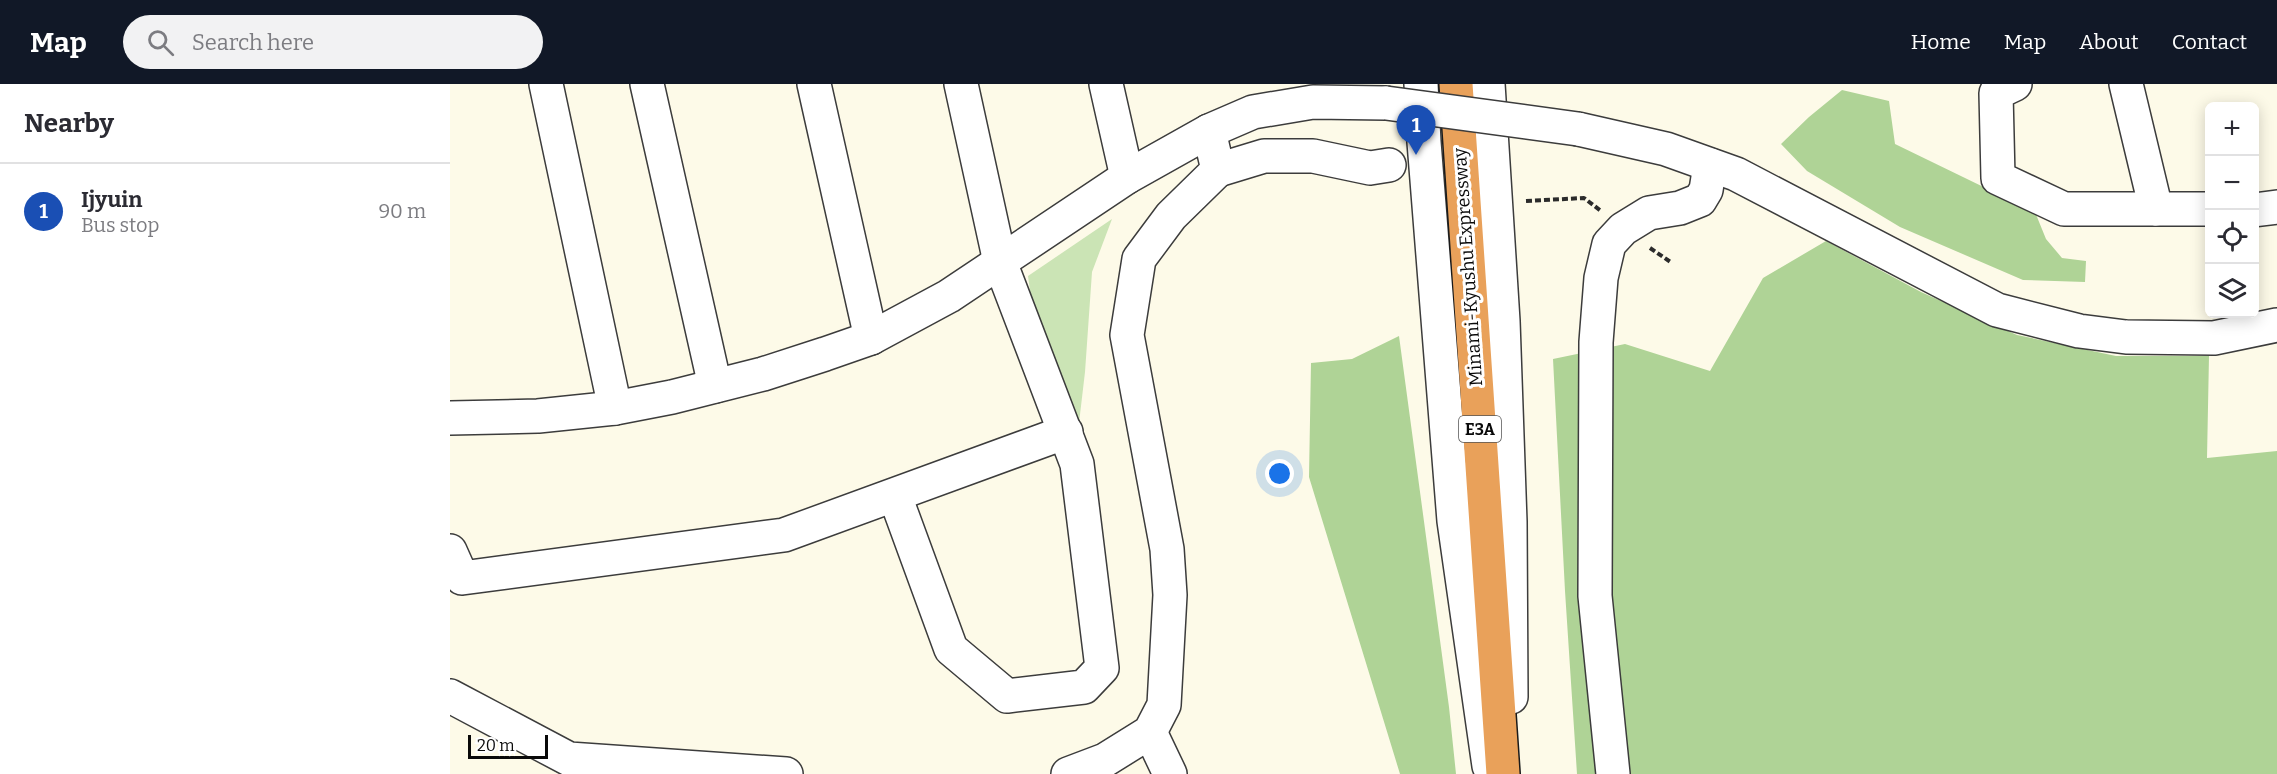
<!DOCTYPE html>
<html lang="en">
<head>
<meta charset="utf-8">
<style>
	:root { --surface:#fff; --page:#f2f2f3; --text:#2b2b33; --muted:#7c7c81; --line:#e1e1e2; --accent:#111827 }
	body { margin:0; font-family:Bitter,serif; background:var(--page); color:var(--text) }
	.controls { position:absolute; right:18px; top:18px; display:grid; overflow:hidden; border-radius:9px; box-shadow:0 3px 15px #0003 }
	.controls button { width:54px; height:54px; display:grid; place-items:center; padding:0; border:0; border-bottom:2px solid var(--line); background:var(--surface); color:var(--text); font:30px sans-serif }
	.scale { position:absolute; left:18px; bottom:15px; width:80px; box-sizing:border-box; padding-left:6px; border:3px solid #090909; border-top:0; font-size:16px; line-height:21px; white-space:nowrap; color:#090909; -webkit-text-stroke:4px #fff; paint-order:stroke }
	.you { position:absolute; left:830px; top:390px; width:21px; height:21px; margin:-15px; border:4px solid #fff; border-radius:50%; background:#1a73e8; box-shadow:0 0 0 9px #1a73e833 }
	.badge { display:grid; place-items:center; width:39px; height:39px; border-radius:50%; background:var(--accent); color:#fff; font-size:20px; font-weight:700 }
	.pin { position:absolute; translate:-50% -50px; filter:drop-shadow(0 2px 3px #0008) }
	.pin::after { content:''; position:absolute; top:32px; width:21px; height:18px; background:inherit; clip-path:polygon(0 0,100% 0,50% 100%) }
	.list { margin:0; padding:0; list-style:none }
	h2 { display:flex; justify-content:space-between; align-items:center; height:78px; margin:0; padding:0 24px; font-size:26px }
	h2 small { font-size:20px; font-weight:400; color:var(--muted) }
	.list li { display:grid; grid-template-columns:39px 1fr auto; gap:18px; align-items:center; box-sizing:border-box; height:96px; padding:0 24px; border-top:2px solid var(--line) }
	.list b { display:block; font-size:22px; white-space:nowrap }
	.list p { margin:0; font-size:20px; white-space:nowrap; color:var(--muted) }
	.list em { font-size:20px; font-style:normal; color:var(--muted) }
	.icon { flex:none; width:33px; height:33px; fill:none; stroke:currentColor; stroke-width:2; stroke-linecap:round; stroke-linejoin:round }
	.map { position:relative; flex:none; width:1827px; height:690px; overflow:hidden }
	header { display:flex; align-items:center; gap:36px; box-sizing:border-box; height:84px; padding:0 30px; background:var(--accent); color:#fff }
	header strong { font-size:28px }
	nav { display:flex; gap:33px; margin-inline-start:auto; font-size:21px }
	.search { width:420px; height:54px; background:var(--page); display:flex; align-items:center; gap:15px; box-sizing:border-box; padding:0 21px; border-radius:33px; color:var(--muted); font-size:22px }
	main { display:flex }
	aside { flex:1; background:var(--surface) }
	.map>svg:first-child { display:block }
	.green { fill:#cbe4b5 }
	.forest { fill:#afd396 }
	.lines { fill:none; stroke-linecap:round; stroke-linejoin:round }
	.minor-casing { stroke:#3c3c3c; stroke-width:36 }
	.highway-casing { stroke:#1a1a1a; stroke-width:36 }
	.path { stroke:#2b2b2b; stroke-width:4; stroke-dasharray:6 3; stroke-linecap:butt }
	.minor { stroke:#fff; stroke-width:33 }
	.highway { stroke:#e9a15a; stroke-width:33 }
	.minor-bridge-casing { stroke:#3c3c3c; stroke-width:36; stroke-linecap:butt }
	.minor-bridge { stroke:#fff; stroke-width:33 }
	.labels { text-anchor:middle; stroke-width:6; stroke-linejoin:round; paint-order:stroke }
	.shield { fill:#fff; stroke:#535353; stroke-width:1.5 }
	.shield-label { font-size:16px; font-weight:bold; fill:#090909 }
	.street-label { font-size:18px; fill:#090909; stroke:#fff }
</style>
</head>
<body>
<header>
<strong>Map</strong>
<div class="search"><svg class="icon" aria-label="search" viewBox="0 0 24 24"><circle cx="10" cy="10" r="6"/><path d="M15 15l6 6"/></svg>Search here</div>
<nav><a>Home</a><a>Map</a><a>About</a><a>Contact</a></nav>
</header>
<main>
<aside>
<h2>Nearby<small></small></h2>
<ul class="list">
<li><span class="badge" style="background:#1a4fb4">1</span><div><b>Ijyuin</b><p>Bus stop</p></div><em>90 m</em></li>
</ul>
</aside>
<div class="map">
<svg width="1827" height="690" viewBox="0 0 1827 690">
	<rect width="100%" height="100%" fill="#fdfae8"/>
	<path class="green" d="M662,135L642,188L635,288L629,339L582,221L578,192Z"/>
	<g class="forest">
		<path d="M1392,6L1439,17L1445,60L1585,128L1596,155L1612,174L1636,177L1635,198L1573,196L1450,143L1357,87L1331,60L1359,33Z"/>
		<path d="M1376,157L1471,208L1567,251L1666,272H1759L1757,374L1827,367V690H1127L1115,507L1103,275L1175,260L1260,287L1313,194Z"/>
		<path d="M949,252L999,623L1006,690H950L859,393L861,279L902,275Z"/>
	</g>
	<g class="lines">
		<defs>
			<g id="minor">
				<path d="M96,0L165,324"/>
				<path d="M197,0L265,302"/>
				<path d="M364,0L421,254"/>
				<path d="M656,0L677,93"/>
				<path d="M971,0L974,58L1004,437L1039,682"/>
				<path d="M1038,0L1053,237L1060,438L1061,613"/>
				<path d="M1565,0L1546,9L1548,94L1614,125H1760"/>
				<path d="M1676,0L1706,125"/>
				<path d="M1128,45L1216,65L1286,90L1547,226L1629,247L1676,253L1764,254L1827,241"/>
				<path d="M768,86L814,72H863L920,84L939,81"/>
				<path d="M1804,126L1827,123"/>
				<path d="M0,334L88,332L165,324L222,313L313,290L375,270L421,254L499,212L677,93L759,47L803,28L863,18L936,19"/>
				<path d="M445,412L501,565L557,612L634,603L652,584L627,380L550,178L511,0"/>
				<path d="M0,467L12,494L334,451L616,348"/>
				<path d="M0,612L119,675L336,690"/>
				<path d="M700,648L720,690"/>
				<path d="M618,690L655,676L700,648L714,621L720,511L717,465L677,251L689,175L721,132L768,86L759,47"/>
				<path d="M1163,690L1145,512L1146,258L1151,194L1159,160L1173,145L1199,129L1230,124L1250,116L1256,106L1260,81"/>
			</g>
			<path id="highway" d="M1006,0L1053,690"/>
		</defs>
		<use href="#minor" class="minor-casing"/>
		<use href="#highway" class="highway-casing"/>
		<g class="path">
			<path d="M1076,117L1134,114L1151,127"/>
			<path d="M1200,164L1222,179"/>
		</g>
		<use href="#minor" class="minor"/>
		<use href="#highway" class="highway"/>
		<defs>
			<path id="minor-bridge" d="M936,19L1128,45"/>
		</defs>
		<use href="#minor-bridge" class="minor-bridge-casing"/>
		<use href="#minor-bridge" class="minor-bridge"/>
	</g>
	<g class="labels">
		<rect class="shield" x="1009" y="332" width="42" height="26" rx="4.5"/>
		<g class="shield-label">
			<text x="1030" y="351">E3A</text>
		</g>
		<g class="street-label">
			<text transform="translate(1018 183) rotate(-94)" y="6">Minami-Kyushu Expressway</text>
		</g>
	</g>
</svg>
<div class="controls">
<button>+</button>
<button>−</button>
<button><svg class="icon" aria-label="locate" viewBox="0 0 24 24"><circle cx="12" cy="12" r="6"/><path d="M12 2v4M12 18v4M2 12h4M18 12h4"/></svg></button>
<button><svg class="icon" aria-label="layers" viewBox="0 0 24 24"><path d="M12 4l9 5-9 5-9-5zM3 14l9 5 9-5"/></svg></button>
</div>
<div class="scale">20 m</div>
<div class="you"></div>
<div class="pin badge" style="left:966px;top:71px;background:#1a4fb4">1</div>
</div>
</main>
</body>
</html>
